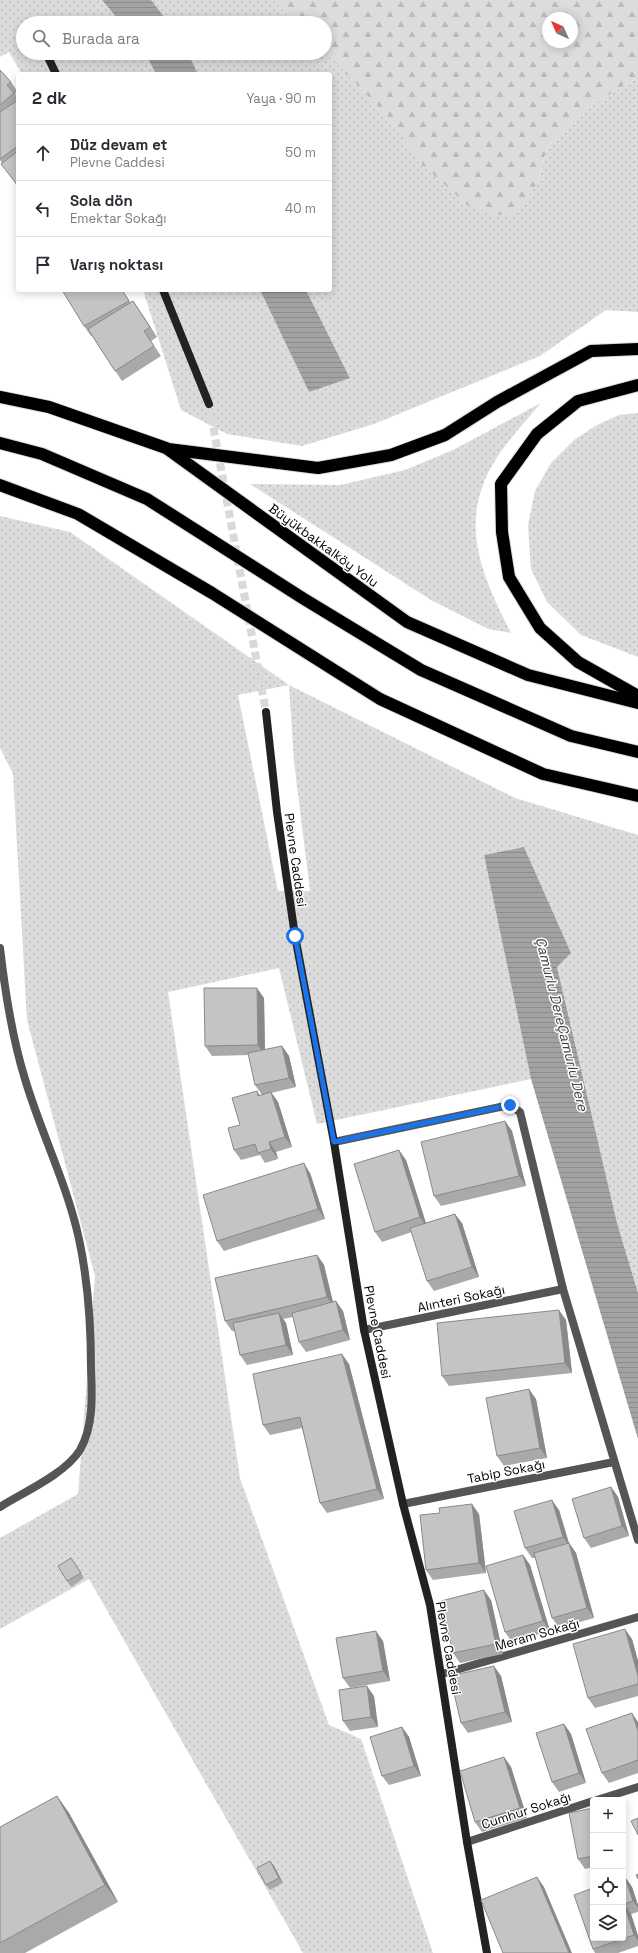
<!DOCTYPE html>
<html lang="tr">
<head>
<meta charset="utf-8">
<style>
	:root { --surface:#fff; --page:#f2f2f3; --text:#2b2b33; --muted:#7c7c81; --line:#e1e1e2 }
	body { margin:0; font-family:"Space Grotesk",sans-serif; background:var(--page); color:var(--text) }
	.controls { position:absolute; right:12px; bottom:12px; display:grid; overflow:hidden; border-radius:4px; box-shadow:0 2px 10px #0003 }
	.controls button { width:36px; height:36px; display:grid; place-items:center; padding:0; border:0; border-bottom:1px solid var(--line); background:var(--surface); color:var(--text); font:20px sans-serif }
	.compass { position:absolute; left:542px; top:12px; width:36px; height:36px; border-radius:50%; background:var(--surface); box-shadow:0 2px 10px #0003; rotate:315deg }
	.stop { position:absolute; width:12px; height:12px; margin:-9px; border:3px solid #1a73e8; border-radius:50%; background:#fff }
	.stop.end { background:#1a73e8; border-color:#fff; box-shadow:0 1px 4px #0008 }
	.list { margin:0; padding:0; list-style:none }
	h2 { display:flex; justify-content:space-between; align-items:center; height:52px; margin:0; padding:0 16px; font-size:17px }
	h2 small { font-size:13px; font-weight:400; color:var(--muted) }
	.list li { display:grid; grid-template-columns:26px 1fr auto; gap:12px; align-items:center; box-sizing:border-box; height:56px; padding:0 16px; border-top:1px solid var(--line) }
	.list b { display:block; font-size:15px; white-space:nowrap }
	.list p { margin:0; font-size:13px; white-space:nowrap; color:var(--muted) }
	.list em { font-size:13px; font-style:normal; color:var(--muted) }
	.icon { flex:none; width:22px; height:22px; fill:none; stroke:currentColor; stroke-width:2; stroke-linecap:round; stroke-linejoin:round }
	.map { position:relative; flex:none; width:638px; height:1953px; overflow:hidden }
	.search { position:absolute; background:var(--surface); box-shadow:0 2px 10px #0003; left:16px; top:16px; width:316px; height:44px; display:flex; align-items:center; gap:10px; box-sizing:border-box; padding:0 14px; border-radius:22px; color:var(--muted); font-size:15px }
	.panel { position:absolute; background:var(--surface); box-shadow:0 2px 10px #0003; left:16px; top:72px; width:316px; height:220px; border-radius:4px }
	.map>svg:first-child { display:block }
	.grass { fill:url(#grass-dots); fill-rule:evenodd }
	.forest { fill:url(#forest-firs); fill-rule:evenodd }
	.water { fill:url(#water-rules) }
	.lines { fill:none; stroke-linecap:round; stroke-linejoin:round }
	.secondary-tunnel { stroke:#d9d9d9; stroke-width:8; stroke-dasharray:8 4; stroke-linecap:butt }
	.highway-casing { stroke:#dbdbdb; stroke-width:14 }
	.lane { stroke:#555; stroke-width:8 }
	.street { stroke:#555; stroke-width:8 }
	.secondary { stroke:#222; stroke-width:8 }
	.highway { stroke:#000; stroke-width:12 }
	.wall { fill:#a9a9a9 }
	.shaded-wall { fill:#898989 }
	.building { fill:#c4c4c4; stroke:#898989 }
	.route { stroke:#1a73e8; stroke-width:5 }
	.labels { text-anchor:middle; stroke-width:3; stroke-linejoin:round; paint-order:stroke }
	.street-label { font-size:13px; fill:#000; stroke:#fff }
	.water-label { font-size:14px; font-style:italic; fill:#444; stroke:#fff }
</style>
</head>
<body>
<div class="map">
<svg width="638" height="1953" viewBox="0 0 638 1953">
	<defs>
		<pattern id="grass-dots" width="8" height="8" patternUnits="userSpaceOnUse"><rect width="8" height="8" fill="#dcdcdc"/><path d="M2 2h.1M6 6h.1" fill="none" stroke="#bbb" stroke-width="1.8" stroke-linecap="round"/></pattern>
		<pattern id="forest-firs" width="22" height="20" patternUnits="userSpaceOnUse"><rect width="22" height="20" fill="#dcdcdc"/><path d="M5 1l3.5 6h-7zM16 11l3.5 6h-7z" fill="#bbb"/></pattern>
		<pattern id="water-rules" width="6" height="5" patternUnits="userSpaceOnUse"><rect width="6" height="5" fill="#a3a3a3"/><path d="M0 2.5h6" fill="none" stroke="#8b8b8b"/></pattern>
	</defs>
	<rect width="100%" height="100%" fill="#fff"/>
	<g class="grass">
		<path d="M0,0H102L121,23H23V53H145L156,74H22L9,52L0,57Z"/>
		<path d="M151,0H273L296,23H169Z"/>
		<path d="M325,52L394,123L418,161L467,205L538,182L547,147L582,111L638,77V312L606,310L540,356L374,424L302,446L227,434L181,410L143,290H260L309,392L350,377L306,290H330V74H198L188,53Z"/>
		<path d="M541,403C520,428 494,454 483,485C463,538 488,587 511,633L488,629L431,600L250,484L340,485L405,470L453,450Z"/>
		<path d="M638,413V657L581,635L547,602L531,569L528,525L535,491L551,463L574,440L597,425L619,415Z"/>
		<path d="M0,516L70,532L289,685L515,798L638,835V1293L617,1223L557,967L571,953L524,847L484,855L531,1079L317,1124L279,968L168,992L240,1478L329,1725L361,1739L433,1953H303L89,1579L0,1629V1538L78,1494L95,1276L27,1020L13,774L0,748ZM289,685L294,762L310,891H278L238,695Z"/>
	</g>
	<path class="forest" d="M273,0H638V77L582,111L547,147L538,182L517,214L495,215L467,205L418,161L394,123L325,52V23H296ZM548,18H572V42H548Z"/>
	<g class="water">
		<path d="M102,0H151L169,23H121Z"/>
		<path d="M145,53H188L198,74H156Z"/>
		<path d="M260,290H306L350,378L309,392Z"/>
		<path d="M524,847L571,953L557,967L617,1223L638,1293V1439L531,1079L484,855Z"/>
	</g>
	<g class="lines">
		<path class="secondary-tunnel" d="M209,404L266,712"/>
		<defs>
			<g id="highway">
				<path d="M638,385L578,401L537,434L501,484L502,532L509,577L540,628L578,662L638,696"/>
				<path d="M0,397L49,407L166,448L407,622L528,675L638,703"/>
				<path d="M0,443L42,454L147,499L304,599L421,670L571,736L638,752"/>
				<path d="M168,449L318,468L391,455L445,435L497,402L591,351L638,349"/>
				<path d="M0,485L78,514L212,593L380,699L543,774L638,796"/>
			</g>
		</defs>
		<use href="#highway" class="highway-casing"/>
		<g class="lane">
			<path d="M0,948C5,992 12,1037 25,1079C41,1133 67,1184 79,1239C88,1281 91,1326 91,1368C92,1394 94,1426 80,1450C65,1474 24,1492 0,1507"/>
			<path d="M510,1105L520,1112L563,1289L638,1540"/>
		</g>
		<g class="street">
			<path d="M334,1142L510,1105"/>
			<path d="M364,1330L563,1289"/>
			<path d="M403,1504L614,1462"/>
			<path d="M442,1674L638,1617"/>
			<path d="M597,1800L638,1787"/>
			<path d="M467,1842L593,1801"/>
		</g>
		<g class="secondary">
			<path d="M47,55L56,74"/>
			<path d="M163,290L209,404"/>
			<path d="M266,712L277,812L295,936L334,1142L364,1330L403,1504L430,1605L467,1842L487,1953"/>
		</g>
		<use href="#highway" class="highway"/>
	</g>
	<g class="wall">
		<path d="M0,70L11,82L18,92L15,94L18,98V187L0,160Z"/>
		<path d="M122,290L130,302L133,301L157,337L151,341L161,356L122,381L92,336H91L84,326Z"/>
		<path d="M264,998L265,1050L282,1046L289,1056L296,1087L271,1093L278,1102L292,1147L276,1152L278,1159L265,1163L260,1155L241,1160L234,1150L240,1125L257,1091L260,1095H262L255,1085L249,1055L212,1056L205,1046Z"/>
		<path d="M505,1121L512,1131L526,1186L441,1206L434,1196Z"/>
		<path d="M406,1160L426,1223H462L479,1277L434,1291L427,1281L412,1232L382,1242L375,1232Z"/>
		<path d="M310,1173L325,1219L224,1251L217,1241Z"/>
		<path d="M317,1255L324,1265L333,1302L343,1311L350,1340L306,1352L299,1342L293,1317L283,1319L286,1323L293,1355L247,1365L240,1355L235,1331H232L225,1321Z"/>
		<path d="M566,1320L572,1373L449,1386L442,1376Z"/>
		<path d="M349,1364L384,1499L327,1513L320,1503L302,1428L270,1435L263,1425Z"/>
		<path d="M536,1399L547,1458L504,1466L497,1456Z"/>
		<path d="M611,1487L618,1497L629,1536L591,1548L584,1538Z"/>
		<path d="M559,1510L569,1543L576,1553L594,1618L559,1628L552,1618L535,1558H532L525,1548Z"/>
		<path d="M440,1513L479,1514L486,1573L433,1580L426,1570Z"/>
		<path d="M523,1555L530,1565L550,1631L512,1642L505,1632Z"/>
		<path d="M75,1563L84,1578L71,1587L67,1581Z"/>
		<path d="M491,1600L503,1654L460,1663L453,1653Z"/>
		<path d="M632,1639L638,1661V1696L595,1708L588,1698Z"/>
		<path d="M383,1641L390,1681L350,1688L343,1678Z"/>
		<path d="M501,1676L512,1722L468,1733L461,1723Z"/>
		<path d="M374,1696L378,1727L350,1731L343,1721Z"/>
		<path d="M638,1722V1773L609,1783L602,1773Z"/>
		<path d="M564,1724L571,1734L586,1783L559,1792L552,1782Z"/>
		<path d="M402,1727L409,1737L421,1776L389,1785L382,1776Z"/>
		<path d="M504,1757L511,1767L527,1818L482,1832L475,1822Z"/>
		<path d="M57,1796L69,1813L118,1902L25,1953H0V1827Z"/>
		<path d="M593,1808V1867L585,1869L578,1859Z"/>
		<path d="M270,1861L274,1866L283,1883L270,1890L266,1885Z"/>
		<path d="M625,1877L632,1887L638,1905V1912L631,1914L638,1936V1946L618,1953H595L593,1949Z"/>
	</g>
	<g class="shaded-wall">
		<path d="M133,301L140,311L157,337L150,327Z"/>
		<path d="M257,988L264,998L265,1055L258,1045Z"/>
		<path d="M282,1046L289,1056L296,1087L289,1078Z"/>
		<path d="M271,1092L278,1102L292,1147L285,1137Z"/>
		<path d="M505,1121L512,1131L526,1186L519,1176Z"/>
		<path d="M269,1142L276,1152L278,1159L271,1149Z"/>
		<path d="M399,1150L406,1160L427,1227L420,1217Z"/>
		<path d="M304,1163L310,1173L325,1219L318,1209Z"/>
		<path d="M455,1214L462,1223L479,1277L472,1267Z"/>
		<path d="M317,1255L324,1265L334,1307L327,1297Z"/>
		<path d="M336,1301L343,1311L350,1340L343,1330Z"/>
		<path d="M559,1310L566,1320L572,1373L565,1363Z"/>
		<path d="M279,1313L286,1323L293,1355L286,1345Z"/>
		<path d="M342,1354L349,1364L384,1499L377,1489Z"/>
		<path d="M529,1389L536,1399L547,1458L540,1448Z"/>
		<path d="M611,1487L618,1497L629,1536L622,1526Z"/>
		<path d="M552,1500L559,1510L570,1547L563,1537Z"/>
		<path d="M472,1504L479,1514L486,1573L479,1563Z"/>
		<path d="M569,1543L576,1553L594,1618L587,1608Z"/>
		<path d="M523,1555L530,1565L550,1631L543,1621Z"/>
		<path d="M484,1590L491,1600L503,1654L496,1644Z"/>
		<path d="M625,1629L632,1639L638,1661V1676Z"/>
		<path d="M376,1631L383,1641L390,1681L383,1671Z"/>
		<path d="M494,1666L501,1676L512,1722L505,1712Z"/>
		<path d="M367,1686L374,1696L378,1727L371,1717Z"/>
		<path d="M632,1713L638,1722V1731Z"/>
		<path d="M564,1724L571,1734L586,1783L579,1773Z"/>
		<path d="M402,1727L409,1737L421,1776L414,1766Z"/>
		<path d="M504,1757L511,1767L527,1818L520,1808Z"/>
		<path d="M57,1796L69,1813L118,1902L105,1885Z"/>
		<path d="M270,1861L274,1866L283,1883L279,1878Z"/>
		<path d="M537,1877L544,1887L572,1953H569Z"/>
		<path d="M625,1877L632,1887L638,1905V1908L633,1901Z"/>
		<path d="M624,1904L631,1914L638,1936V1941L634,1935Z"/>
	</g>
	<g class="building">
		<path d="M0,70L11,82L7,85L14,93L0,105Z"/>
		<path d="M18,100V146L0,159V112Z"/>
		<path d="M18,151V186L1,164Z"/>
		<path d="M62,290H122L129,301L84,326Z"/>
		<path d="M133,301L150,327L144,331L154,346L115,371L88,329Z"/>
		<path d="M204,988H257L258,1045L205,1046Z"/>
		<path d="M282,1046L289,1078L255,1085L248,1053Z"/>
		<path d="M257,1091L258,1096L271,1092L285,1137L269,1142L271,1149L258,1153L255,1144L234,1150L228,1128L240,1125L232,1098Z"/>
		<path d="M505,1121L519,1176L434,1196L421,1142Z"/>
		<path d="M399,1150L420,1217L375,1232L354,1164Z"/>
		<path d="M304,1163L318,1209L217,1241L203,1195Z"/>
		<path d="M455,1214L472,1267L427,1281L410,1228Z"/>
		<path d="M317,1255L327,1297L225,1321L215,1278Z"/>
		<path d="M336,1301L343,1330L299,1342L292,1313Z"/>
		<path d="M559,1310L565,1363L442,1376L437,1323Z"/>
		<path d="M279,1313L286,1345L240,1355L233,1323Z"/>
		<path d="M342,1354L377,1489L320,1503L300,1417L263,1425L253,1374Z"/>
		<path d="M529,1389L540,1448L497,1456L486,1398Z"/>
		<path d="M611,1487L622,1526L584,1538L572,1499Z"/>
		<path d="M552,1500L563,1537L525,1548L514,1511Z"/>
		<path d="M472,1504L479,1563L426,1570L420,1515L440,1513L439,1508Z"/>
		<path d="M569,1543L587,1608L552,1618L534,1553Z"/>
		<path d="M523,1555L543,1621L505,1632L486,1566Z"/>
		<path d="M71,1558L81,1573L67,1581L58,1566Z"/>
		<path d="M484,1590L496,1644L453,1653L441,1601Z"/>
		<path d="M625,1629L638,1676V1684L588,1698L573,1644Z"/>
		<path d="M376,1631L383,1671L343,1678L336,1638Z"/>
		<path d="M494,1666L505,1712L461,1723L450,1676Z"/>
		<path d="M367,1686L371,1717L343,1721L339,1690Z"/>
		<path d="M632,1713L638,1731V1760L602,1773L586,1729Z"/>
		<path d="M564,1724L579,1773L552,1782L536,1733Z"/>
		<path d="M402,1727L414,1766L382,1776L370,1737Z"/>
		<path d="M504,1757L520,1808L475,1822L460,1771Z"/>
		<path d="M57,1796L105,1885L0,1943V1827Z"/>
		<path d="M593,1808V1856L578,1859L569,1813Z"/>
		<path d="M638,1818V1835L631,1821Z"/>
		<path d="M270,1861L279,1878L266,1885L257,1868Z"/>
		<path d="M638,1874V1879L636,1875Z"/>
		<path d="M537,1877L569,1953H503L481,1900Z"/>
		<path d="M625,1877L633,1901L624,1904L634,1935L593,1949L574,1895L593,1888V1938H623V1878Z"/>
	</g>
	<g class="lines">
		<path class="route" d="M295,936L334,1142L510,1105"/>
	</g>
	<g class="labels">
		<g class="street-label">
			<text transform="translate(324 545) rotate(36)" y="5">Büyükbakkalköy Yolu</text>
			<text transform="translate(296 860) rotate(82)" y="5">Plevne Caddesi</text>
			<text transform="translate(461 1298) rotate(-12)" y="5">Alınteri Sokağı</text>
			<text transform="translate(378 1332) rotate(79)" y="5">Plevne Caddesi</text>
			<text transform="translate(506 1471) rotate(-11)" y="5">Tabip Sokağı</text>
			<text transform="translate(537 1634) rotate(-16)" y="5">Meram Sokağı</text>
			<text transform="translate(449 1648) rotate(80)" y="5">Plevne Caddesi</text>
			<text transform="translate(526 1810) rotate(-18)" y="5">Cumhur Sokağı</text>
		</g>
		<g class="water-label">
			<text transform="translate(562 1024) rotate(76)" y="5">Çamurlu DereÇamurlu Dere</text>
		</g>
	</g>
</svg>
<div class="controls">
<button>+</button>
<button>−</button>
<button><svg class="icon" aria-label="locate" viewBox="0 0 24 24"><circle cx="12" cy="12" r="6"/><path d="M12 2v4M12 18v4M2 12h4M18 12h4"/></svg></button>
<button><svg class="icon" aria-label="layers" viewBox="0 0 24 24"><path d="M12 4l9 5-9 5-9-5zM3 14l9 5 9-5"/></svg></button>
</div>
<svg class="compass" viewBox="-18 -18 36 36"><path d="M0-13l5 13h-10z" fill="#e53935"/><path d="M0 13l5-13h-10z" fill="#7c7c81"/></svg>
<div class="stop" style="left:295px;top:936px"></div>
<div class="stop end" style="left:510px;top:1105px"></div>
<div class="search"><svg class="icon" aria-label="search" viewBox="0 0 24 24"><circle cx="10" cy="10" r="6"/><path d="M15 15l6 6"/></svg>Burada ara</div>
<section class="panel">
<h2>2 dk<small>Yaya · 90 m</small></h2>
<ul class="list">
<li><svg class="icon" aria-label="ahead" viewBox="0 0 24 24"><path d="M12 20V5M6 11l6-6 6 6"/></svg><div><b>Düz devam et</b><p>Plevne Caddesi</p></div><em>50 m</em></li>
<li><svg class="icon" aria-label="left" viewBox="0 0 24 24"><path d="M17 20v-9H6M10 6l-5 5 5 5"/></svg><div><b>Sola dön</b><p>Emektar Sokağı</p></div><em>40 m</em></li>
<li><svg class="icon" aria-label="arrive" viewBox="0 0 24 24"><path d="M6 21V4h12l-3 4 3 4H6"/></svg><div><b>Varış noktası</b></div></li>
</ul>
</section>
</div>
</body>
</html>
